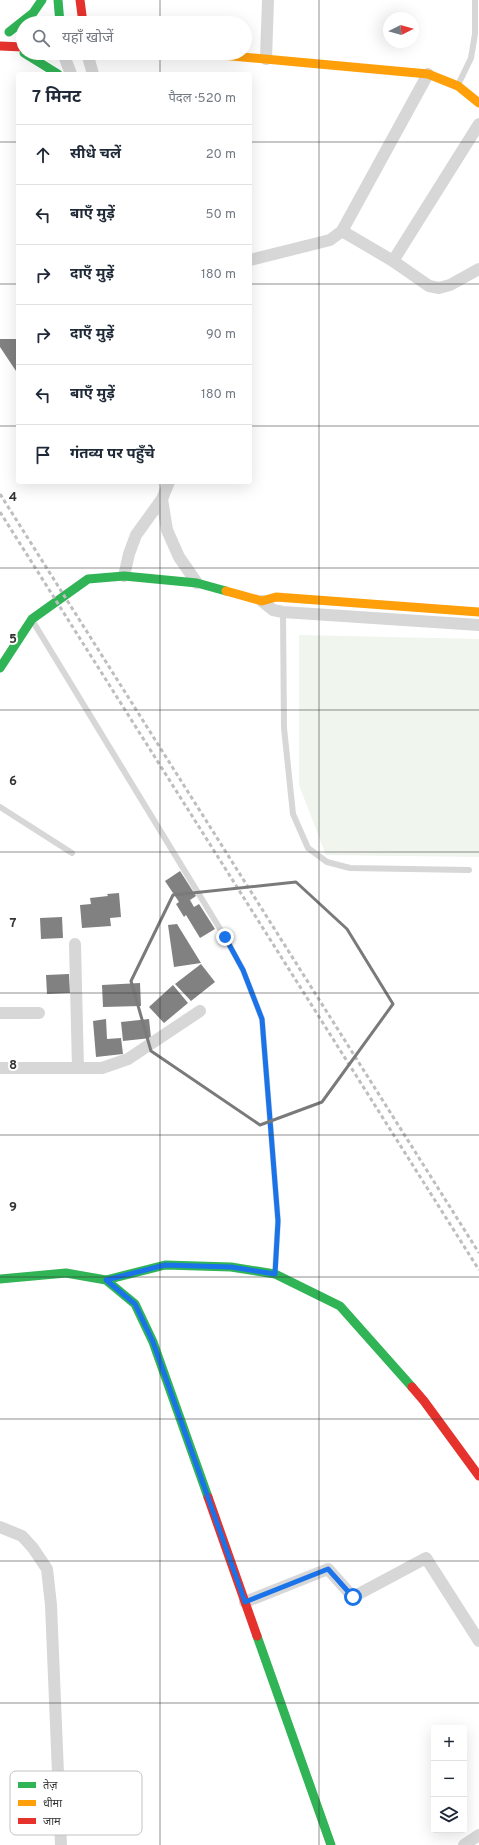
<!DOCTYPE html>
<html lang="hi">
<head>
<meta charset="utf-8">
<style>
	:root { --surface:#fff; --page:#f6f6f7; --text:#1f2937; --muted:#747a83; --line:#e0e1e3 }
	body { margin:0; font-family:Overpass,"Noto Sans Devanagari",sans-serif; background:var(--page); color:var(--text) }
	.controls { position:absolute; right:12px; bottom:12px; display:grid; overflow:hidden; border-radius:4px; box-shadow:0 4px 16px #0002 }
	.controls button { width:36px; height:36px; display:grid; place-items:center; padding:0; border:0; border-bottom:1px solid var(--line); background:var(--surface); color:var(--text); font:20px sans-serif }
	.compass { position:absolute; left:383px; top:12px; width:36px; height:36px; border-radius:50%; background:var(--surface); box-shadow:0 4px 16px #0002; rotate:85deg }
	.stop { position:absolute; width:12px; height:12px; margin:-9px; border:3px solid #1a73e8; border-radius:50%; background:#fff }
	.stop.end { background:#1a73e8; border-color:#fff; box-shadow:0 1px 4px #0008 }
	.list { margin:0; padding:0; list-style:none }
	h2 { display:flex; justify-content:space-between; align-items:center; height:52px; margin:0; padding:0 16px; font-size:17px }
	h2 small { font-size:13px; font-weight:400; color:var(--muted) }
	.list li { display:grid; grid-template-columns:26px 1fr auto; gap:12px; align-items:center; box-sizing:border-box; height:60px; padding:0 16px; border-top:1px solid var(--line) }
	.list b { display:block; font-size:15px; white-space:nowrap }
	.list em { font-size:13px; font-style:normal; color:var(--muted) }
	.icon { flex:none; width:22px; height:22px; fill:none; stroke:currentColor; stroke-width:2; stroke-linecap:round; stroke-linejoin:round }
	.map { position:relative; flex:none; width:479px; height:1845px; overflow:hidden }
	.search { position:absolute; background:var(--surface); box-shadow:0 4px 16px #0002; left:16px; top:16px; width:236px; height:44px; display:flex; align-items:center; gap:10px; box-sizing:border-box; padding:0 14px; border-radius:22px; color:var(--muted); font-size:15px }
	.panel { position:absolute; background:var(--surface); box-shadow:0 4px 16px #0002; left:16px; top:72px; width:236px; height:412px; border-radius:4px }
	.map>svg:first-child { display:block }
	.green { fill:#f0f5ed }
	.building { fill:#818181 }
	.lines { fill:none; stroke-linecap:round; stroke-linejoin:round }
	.lane { stroke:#d7d7d7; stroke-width:6 }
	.street { stroke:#d7d7d7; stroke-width:12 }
	.fast { stroke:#30b455; stroke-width:9 }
	.slow { stroke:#ff9f0a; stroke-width:9 }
	.jam { stroke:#e5322d; stroke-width:9 }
	.rail { stroke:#bebebe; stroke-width:3; stroke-dasharray:4 3; stroke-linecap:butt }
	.route { stroke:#1a73e8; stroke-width:5 }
	.marked { fill:none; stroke:#7a7a7a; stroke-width:3; stroke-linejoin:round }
	.grid { fill:none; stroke:#333; stroke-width:1; stroke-opacity:0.55 }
	.key { fill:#fff; stroke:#c2c2c2; stroke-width:1 }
	.key-label { font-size:11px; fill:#333 }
	.grid-label { font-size:13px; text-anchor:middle; font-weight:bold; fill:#333; stroke:#fff; stroke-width:4; stroke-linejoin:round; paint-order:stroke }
</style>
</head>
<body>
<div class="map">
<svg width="479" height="1845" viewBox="0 0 479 1845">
	<rect width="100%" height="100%" fill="#fff"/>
	<path class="green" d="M299,635L479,639V857L326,855L299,785Z"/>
	<g class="building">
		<path d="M0,339H18V374L0,347Z"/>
		<path d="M180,871L196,896L190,900L194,907L199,904L215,929L200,938L186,915L184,917L176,904L179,902L165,881Z"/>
		<path d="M119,893L121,917L110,918L111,926L82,928L80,905L91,904L90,898L108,896L107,894Z"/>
		<path d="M62,917L63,938L41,939L40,918Z"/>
		<path d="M177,924L201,963L174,967L168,925Z"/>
		<path d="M201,964L215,982L191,1001L175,984Z"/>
		<path d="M69,974L70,993L47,994L46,975Z"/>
		<path d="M140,983L141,1006L103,1007L102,985Z"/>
		<path d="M173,985L188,1003L164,1023L149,1007Z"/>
		<path d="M106,1019L107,1039L121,1038L123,1054L96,1057L93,1021Z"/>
		<path d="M149,1019L151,1038L123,1041L121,1022Z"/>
	</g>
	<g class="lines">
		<g class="lane">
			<path d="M458,85L471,58L475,34V0"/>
			<path d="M283,612L284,728L293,814L308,848L327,862L350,868L469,870"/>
			<path d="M32,620L225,937L243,970L262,1019L278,1221L275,1272"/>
			<path d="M0,807L72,853"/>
		</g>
		<g class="street">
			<path d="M63,53L71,74"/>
			<path d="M87,53L93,74"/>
			<path d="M266,59L268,0"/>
			<path d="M342,231L393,261L429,286L439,288L450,285L479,269"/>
			<path d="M250,260L330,240L342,231L428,74"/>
			<path d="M393,261L479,124"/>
			<path d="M162,499L167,530L179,557L197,583"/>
			<path d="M124,576L129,554L136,535L162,499L169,482"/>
			<path d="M262,601L273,610L283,612L479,625"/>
			<path d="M75,944L78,1068"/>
			<path d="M0,1013H39"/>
			<path d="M0,1068H102L128,1059L200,1011"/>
			<path d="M0,1527L22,1536L33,1548L47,1569L51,1605L61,1845"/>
			<path d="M245,1602L328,1569L353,1597L426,1558L479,1641"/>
			<path d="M464,1845L479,1835"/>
		</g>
		<g class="fast">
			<path d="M58,0L60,23"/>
			<path d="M9,32L33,13L42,0"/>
			<path d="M24,53L58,74"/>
			<path d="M115,53L149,55L155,53"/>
			<path d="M0,668L32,619L88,579L124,576L197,583L226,591"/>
			<path d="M0,1279L66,1273L106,1280L135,1304L153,1342L208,1497"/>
			<path d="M106,1280L165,1265L231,1267L275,1274L340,1306L412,1387"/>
			<path d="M257,1636L331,1845"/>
		</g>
		<g class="slow">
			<path d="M199,53L428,74L458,86L479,103"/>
			<path d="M226,591L262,601L276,597L479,612"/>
		</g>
		<g class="jam">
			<path d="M80,0L83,23"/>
			<path d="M0,46L23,47"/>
			<path d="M412,1387L424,1401L479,1476"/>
			<path d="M208,1497L257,1636"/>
		</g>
		<g class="rail">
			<path d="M0,494L479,1253"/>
			<path d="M0,512L479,1270"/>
		</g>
	</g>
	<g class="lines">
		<path class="route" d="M225,937L243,970L262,1019L278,1221L275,1274L231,1267L165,1265L106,1280L135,1304L153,1342L245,1602L328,1569L353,1597"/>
	</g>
	<path class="marked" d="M296,882L347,929L393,1004L322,1102L260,1125L151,1051L131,981L173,895Z"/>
	<path class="grid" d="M160,0V23M319,0V1845M160,53V74M0,142H18M250,142H479M0,284H18M250,284H479M0,426H18M250,426H479M160,482V1845M0,568H479M0,710H479M0,852H479M0,993H479M0,1135H479M0,1277H479M0,1419H479M0,1561H479M0,1703H479"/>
	<rect x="10" y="1771" width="132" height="64" rx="6" class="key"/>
	<rect x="18" y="1782" width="18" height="6" fill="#30b455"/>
	<rect x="18" y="1800" width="18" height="6" fill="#ff9f0a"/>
	<rect x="18" y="1818" width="18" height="6" fill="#e5322d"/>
	<g class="key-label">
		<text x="43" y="1789">तेज़</text>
		<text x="43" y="1807">धीमा</text>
		<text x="43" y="1825">जाम</text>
	</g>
	<g class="grid-label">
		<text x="13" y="501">4</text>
		<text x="13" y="643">5</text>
		<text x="13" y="785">6</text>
		<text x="13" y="927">7</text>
		<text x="13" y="1069">8</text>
		<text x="13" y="1211">9</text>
	</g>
</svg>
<div class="controls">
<button>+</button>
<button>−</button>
<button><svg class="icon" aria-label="layers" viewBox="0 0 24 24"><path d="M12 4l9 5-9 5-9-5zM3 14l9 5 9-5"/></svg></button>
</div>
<svg class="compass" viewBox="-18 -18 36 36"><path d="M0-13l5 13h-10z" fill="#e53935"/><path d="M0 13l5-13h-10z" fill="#747a83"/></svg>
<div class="stop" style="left:353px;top:1597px"></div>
<div class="stop end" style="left:225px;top:937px"></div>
<div class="search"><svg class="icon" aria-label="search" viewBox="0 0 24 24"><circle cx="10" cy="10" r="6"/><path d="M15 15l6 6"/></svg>यहाँ खोजें</div>
<section class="panel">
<h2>7 मिनट<small>पैदल · 520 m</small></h2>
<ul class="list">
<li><svg class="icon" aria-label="ahead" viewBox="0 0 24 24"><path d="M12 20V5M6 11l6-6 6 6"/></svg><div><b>सीधे चलें</b></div><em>20 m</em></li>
<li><svg class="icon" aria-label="left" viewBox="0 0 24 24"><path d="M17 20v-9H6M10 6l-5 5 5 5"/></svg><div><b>बाएँ मुड़ें</b></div><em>50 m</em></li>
<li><svg class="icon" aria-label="right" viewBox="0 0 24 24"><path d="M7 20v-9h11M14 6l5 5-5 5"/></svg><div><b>दाएँ मुड़ें</b></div><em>180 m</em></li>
<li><svg class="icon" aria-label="right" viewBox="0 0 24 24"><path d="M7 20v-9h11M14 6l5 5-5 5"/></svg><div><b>दाएँ मुड़ें</b></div><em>90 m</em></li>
<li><svg class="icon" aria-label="left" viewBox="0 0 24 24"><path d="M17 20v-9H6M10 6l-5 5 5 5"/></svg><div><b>बाएँ मुड़ें</b></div><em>180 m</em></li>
<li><svg class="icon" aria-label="arrive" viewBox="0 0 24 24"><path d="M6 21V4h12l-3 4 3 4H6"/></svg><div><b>गंतव्य पर पहुँचे</b></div></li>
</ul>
</section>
</div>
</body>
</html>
